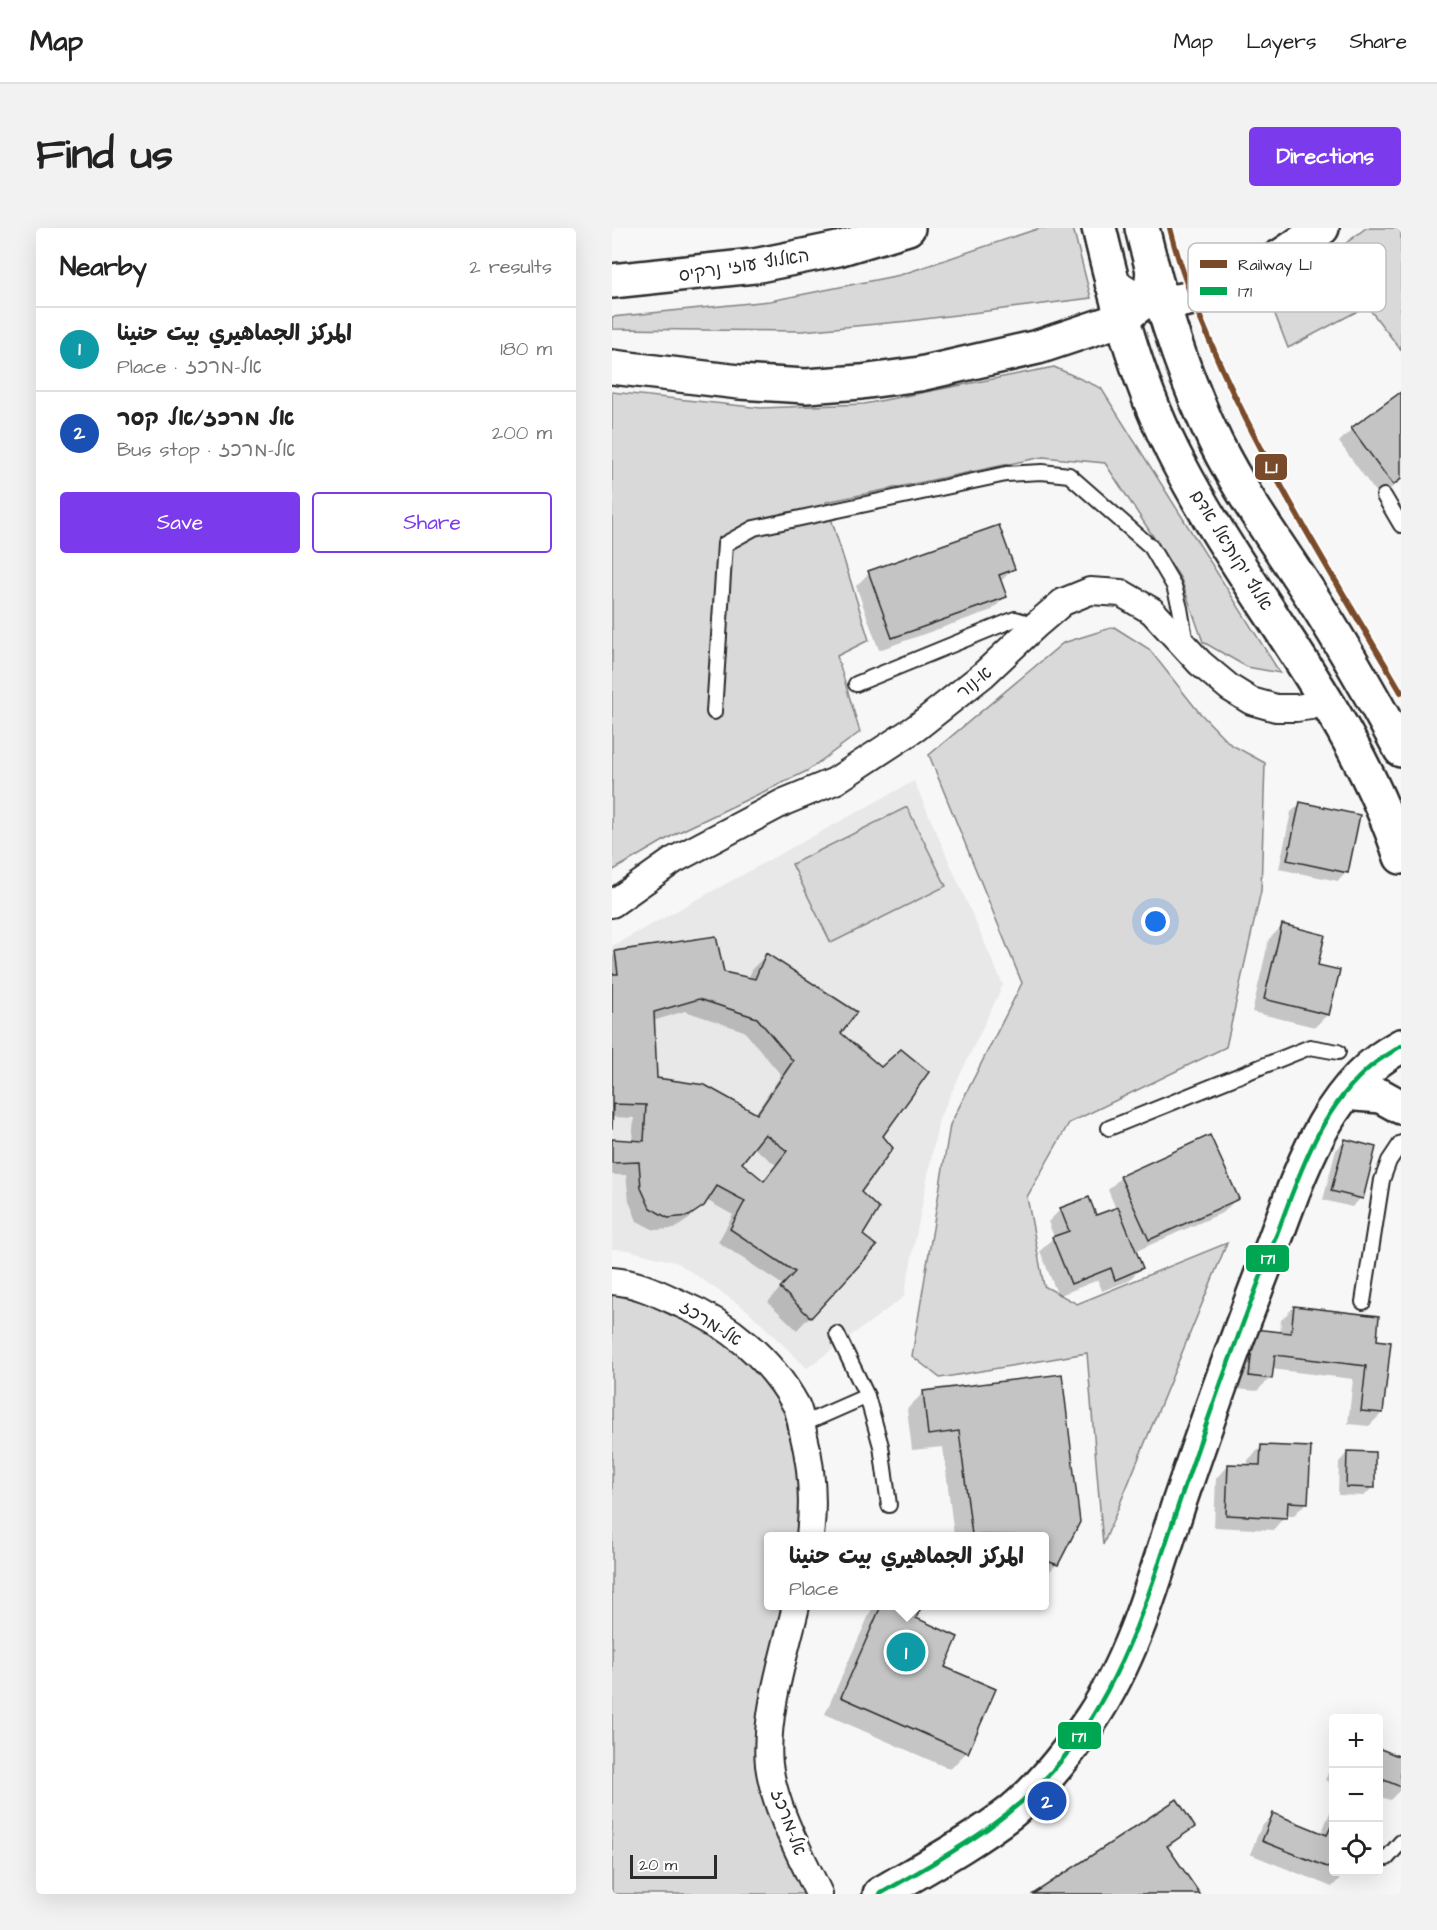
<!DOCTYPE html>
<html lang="en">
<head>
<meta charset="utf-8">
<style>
	:root { --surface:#fff; --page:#f2f2f2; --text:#222; --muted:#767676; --line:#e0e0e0; --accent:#7c3aed }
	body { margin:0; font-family:"Architects Daughter","Playpen Sans Arabic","Playpen Sans Hebrew",sans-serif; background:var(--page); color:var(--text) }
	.controls { position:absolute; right:18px; bottom:18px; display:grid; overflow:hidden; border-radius:6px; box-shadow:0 6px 24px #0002 }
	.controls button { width:54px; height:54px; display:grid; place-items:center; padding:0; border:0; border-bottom:2px solid var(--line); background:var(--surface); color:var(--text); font:30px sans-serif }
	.scale { position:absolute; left:18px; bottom:15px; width:87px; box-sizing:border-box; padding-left:6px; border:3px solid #2b2b2b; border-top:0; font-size:16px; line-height:21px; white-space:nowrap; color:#2b2b2b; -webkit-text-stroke:4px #fff; paint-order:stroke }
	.you { position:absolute; left:544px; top:694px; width:21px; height:21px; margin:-15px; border:4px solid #fff; border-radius:50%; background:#1a73e8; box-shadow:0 0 0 9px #1a73e833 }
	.badge { display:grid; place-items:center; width:39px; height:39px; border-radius:50%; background:var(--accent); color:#fff; font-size:20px; font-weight:700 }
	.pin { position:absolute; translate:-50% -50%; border:3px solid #fff; box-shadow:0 2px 6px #0006 }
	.popup { position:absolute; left:152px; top:1304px; width:285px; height:78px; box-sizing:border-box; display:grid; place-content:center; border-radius:6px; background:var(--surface); filter:drop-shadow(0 2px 4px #0005); font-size:20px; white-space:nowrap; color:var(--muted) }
	.popup b { font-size:22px; color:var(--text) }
	.popup::after { content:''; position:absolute; left:50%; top:100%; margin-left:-12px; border:12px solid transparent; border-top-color:var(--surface) }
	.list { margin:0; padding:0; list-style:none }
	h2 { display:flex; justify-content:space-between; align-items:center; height:78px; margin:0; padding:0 24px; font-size:26px }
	h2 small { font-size:20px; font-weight:400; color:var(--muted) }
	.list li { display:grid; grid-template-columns:39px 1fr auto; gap:18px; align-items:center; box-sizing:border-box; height:84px; padding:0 24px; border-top:2px solid var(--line) }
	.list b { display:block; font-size:22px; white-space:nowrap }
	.list p { margin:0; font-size:20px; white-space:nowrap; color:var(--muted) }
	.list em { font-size:20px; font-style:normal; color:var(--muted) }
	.actions { display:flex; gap:12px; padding:18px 24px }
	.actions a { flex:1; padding:14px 0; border:2px solid var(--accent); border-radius:6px; text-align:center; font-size:21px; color:var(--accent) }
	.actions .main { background:var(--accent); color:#fff }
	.icon { flex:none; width:33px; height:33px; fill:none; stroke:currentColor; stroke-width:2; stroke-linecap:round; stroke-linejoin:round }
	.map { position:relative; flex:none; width:789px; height:1666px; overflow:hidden; border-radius:6px }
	header { display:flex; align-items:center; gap:36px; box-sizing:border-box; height:84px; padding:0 30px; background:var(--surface); border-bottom:2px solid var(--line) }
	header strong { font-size:28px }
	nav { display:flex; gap:33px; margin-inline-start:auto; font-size:21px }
	.intro { display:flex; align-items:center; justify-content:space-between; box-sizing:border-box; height:144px; padding:0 36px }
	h1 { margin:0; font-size:42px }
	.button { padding:15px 27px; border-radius:6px; background:var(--accent); color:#fff; font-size:21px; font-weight:700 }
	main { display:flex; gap:36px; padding:0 36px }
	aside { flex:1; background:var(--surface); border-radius:6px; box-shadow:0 6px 24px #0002 }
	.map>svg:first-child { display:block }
	.built { fill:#e8e8e8 }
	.green { fill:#d9d9d9; stroke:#828282; stroke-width:1.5 }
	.shadow { fill:#0003; fill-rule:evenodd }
	.building { fill:#c4c4c4; stroke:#2b2b2b; stroke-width:1.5; fill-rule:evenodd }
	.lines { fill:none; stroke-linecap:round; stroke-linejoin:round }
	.service-casing { stroke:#2b2b2b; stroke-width:18 }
	.minor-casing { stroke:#2b2b2b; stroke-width:30 }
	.tertiary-casing { stroke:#2b2b2b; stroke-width:38 }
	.trunk-casing { stroke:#2b2b2b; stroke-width:38 }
	.service { stroke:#fff; stroke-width:14 }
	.minor { stroke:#fff; stroke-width:26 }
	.tertiary { stroke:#fff; stroke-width:33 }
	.trunk { stroke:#fff; stroke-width:33 }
	.bus-1-casing { stroke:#fff; stroke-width:9 }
	.bus-1 { stroke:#00a651; stroke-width:4.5 }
	.rail-1-casing { stroke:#fff; stroke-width:10 }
	.rail-1 { stroke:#7a4b2a; stroke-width:6 }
	.labels { text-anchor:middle; stroke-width:6; stroke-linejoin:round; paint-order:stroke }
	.street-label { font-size:18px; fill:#2b2b2b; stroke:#fff }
	.key { fill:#fff; stroke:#bfbfbf; stroke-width:1.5 }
	.key-label { font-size:16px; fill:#2b2b2b }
	.line-badge { stroke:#fff; stroke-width:2 }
	.badge-label { font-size:16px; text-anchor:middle; font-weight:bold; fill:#fff }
</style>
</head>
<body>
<header>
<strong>Map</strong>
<nav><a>Map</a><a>Layers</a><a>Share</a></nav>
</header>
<div class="intro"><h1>Find us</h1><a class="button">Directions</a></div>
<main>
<aside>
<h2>Nearby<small>2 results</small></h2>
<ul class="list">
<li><span class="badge" style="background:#0f9aa8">1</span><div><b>المركز الجماهيري بيت حنينا</b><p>Place · אל-מרכז</p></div><em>180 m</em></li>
<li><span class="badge" style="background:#1a4fb4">2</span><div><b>אל מרכז/אל קסר</b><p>Bus stop · אל-מרכז</p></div><em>200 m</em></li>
</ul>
<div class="actions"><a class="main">Save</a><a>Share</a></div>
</aside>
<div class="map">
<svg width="789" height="1666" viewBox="0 0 789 1666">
	<rect width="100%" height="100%" fill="#f7f7f7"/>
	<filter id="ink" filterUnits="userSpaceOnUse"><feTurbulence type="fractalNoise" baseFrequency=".0167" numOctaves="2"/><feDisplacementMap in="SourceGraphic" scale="12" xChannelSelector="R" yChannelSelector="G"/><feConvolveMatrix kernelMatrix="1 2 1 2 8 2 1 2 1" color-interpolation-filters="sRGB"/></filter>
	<g filter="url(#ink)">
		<path class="built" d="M302,553L391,757L327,891L292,1069L195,1140L135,1082L66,1035L16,1022L0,1021V718Z"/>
		<g class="green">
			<path d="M428,0H461L479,70L297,93L190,103L0,101V89L158,73L288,47Z"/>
			<path d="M754,0H789V122L755,78L676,120L656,68L688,50Z"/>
			<path d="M442,139L489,160L668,445L635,439L591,414L569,351L493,235L431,229L214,274L257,412L225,428L248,504L195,543L65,605L0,643V164L149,180L252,176Z"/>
			<path d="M502,399L537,421L586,483L618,516L653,535L649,663L614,819L457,895L415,969L432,1058L465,1076L615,1015L491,1317L475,1125L328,1150L300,1128L338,897L410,755L317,527L451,415Z"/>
			<path d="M295,579L334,658L219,715L180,636Z"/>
			<path d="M0,1054L83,1081L185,1179L198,1308H156V1378H183L157,1536L207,1666H0Z"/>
		</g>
		<g class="shadow">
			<path d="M789,165V253L767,269L727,214L740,201Z"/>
			<path d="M386,299L401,341L388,354L393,369L380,382L267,422L244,358L257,345Z"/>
			<path d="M688,576L735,644L726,653L667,641L679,584Z"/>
			<path d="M670,698L704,738L716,786L703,799L640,784L657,711Z"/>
			<path d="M4,725L136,751L141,740L154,727L227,805L269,908L247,965L249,1007L263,1018L185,1102L156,1074L171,1057L106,1014L121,987L94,972L77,991L62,1001L42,1002L25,993L17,973L14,947H0V913L20,914L22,890L0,889V729ZM73,783L132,803L169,847L143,886L43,851L41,793ZM141,919L164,937L151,954L128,936Z"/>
			<path d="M733,913L749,970L740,979L711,972L724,922Z"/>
			<path d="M509,949L625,970L612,984L522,1024L529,1040L516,1053L490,1063L486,1052L446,1068L428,1023L442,1009L436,994L449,981L483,989L504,981L496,962Z"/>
			<path d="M682,1079L763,1113L770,1185L757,1198L736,1196L741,1151L659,1141L658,1150L645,1163L625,1161L630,1115L668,1105L669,1092Z"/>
			<path d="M449,1148L445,1336L432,1349V1308H342L331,1219L300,1222L295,1181L312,1164Z"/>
			<path d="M650,1218L695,1274L682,1287H674L661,1302L602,1299L604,1250L617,1237L636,1238V1232Z"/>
			<path d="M735,1225L761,1259L752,1268L726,1267L727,1234Z"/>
			<path d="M261,1378H308L302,1391L332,1439L382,1462L355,1524L338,1541L213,1486Z"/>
			<path d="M766,1521L789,1531V1561L778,1572L766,1568Z"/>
			<path d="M722,1532V1556L713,1552Z"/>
			<path d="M722,1575V1644H734L720,1659L638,1626L649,1599L662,1586L709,1606Z"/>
			<path d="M581,1598L555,1621L586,1666H424Z"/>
		</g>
		<g class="building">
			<path d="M789,164V251L781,257L739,200Z"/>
			<path d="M387,297L403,341L387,347L395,369L280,410L256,343Z"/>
			<path d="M688,574L748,587L736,645L675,632Z"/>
			<path d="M670,696L713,707L706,737L728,742L717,787L652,771Z"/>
			<path d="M104,708L112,744L143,751L154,725L245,784L229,805L269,839L289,821L317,844L271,908L281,920L249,964L267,981L251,1007L265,1018L199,1090L168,1060L183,1044L118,1001L133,973L105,958L92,978L77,988L56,990L38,980L29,960L27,934L0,935V911L32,913L34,877L1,876L0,901V746H6L3,723ZM87,771L145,790L181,833L145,886L93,857L45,850L42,784ZM153,906L175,923L152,953L130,935Z"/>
			<path d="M598,907L627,971L537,1012L508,948Z"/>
			<path d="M733,911L764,919L751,971L719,963Z"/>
			<path d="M477,969L484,987L506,979L531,1040L503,1052L499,1040L459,1056L440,1009L457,1003L448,980Z"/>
			<path d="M682,1078L767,1088L765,1112L779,1114L771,1185L749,1183L754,1138L663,1127L660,1151L637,1148L642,1101L679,1105Z"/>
			<path d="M450,1146L468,1294L446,1337L432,1332V1308L360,1307L347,1203L316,1207L311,1163Z"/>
			<path d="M649,1217L699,1219L696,1275L676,1274L675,1290L614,1287L616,1236L648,1237Z"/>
			<path d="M735,1223L763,1224V1260L734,1259Z"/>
			<path d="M269,1378H310L304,1390L346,1409L333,1439L384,1461L356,1525L229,1469Z"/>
			<path d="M766,1520L789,1529V1559L772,1552L766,1566Z"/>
			<path d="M565,1571L583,1599L555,1618L588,1666H421Z"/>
			<path d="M661,1585L715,1607L722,1592V1642L650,1613Z"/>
		</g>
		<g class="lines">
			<defs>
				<g id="service">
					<path d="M772,268L789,297"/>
					<path d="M244,456L403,391L424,397"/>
					<path d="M102,484L113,316L142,300L394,246L430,244L457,247L539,319L562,358L568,380L574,416"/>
					<path d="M497,900L698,819L726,824"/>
					<path d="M751,1074L770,952L777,933L789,915"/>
					<path d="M225,1106L255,1168L269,1218L277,1277"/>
					<path d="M189,1197L255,1168"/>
					<path d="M775,1630L789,1614"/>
				</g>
				<g id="minor">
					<path d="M0,676L62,632L172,574L223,553L304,500L371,447L424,397L451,374L478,363L509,365L540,383L588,435L618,460L639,473L664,480H684L699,478L713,471"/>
					<path d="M0,1053C26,1055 45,1065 69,1076C117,1096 159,1131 184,1177C188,1185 189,1195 191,1204C200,1239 202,1273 198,1308"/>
					<path d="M184,1378C173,1425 152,1489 157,1537C163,1582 188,1625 207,1666"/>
				</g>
				<g id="tertiary">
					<path d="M487,0C506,80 528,162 567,236C636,368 742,485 789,629"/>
					<path d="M530,0C548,74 570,146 604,215C631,269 667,318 700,369C732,419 761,470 789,522"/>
					<path d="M744,866L769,868L789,879"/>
					<path d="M268,1666C312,1640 359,1615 399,1584C431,1558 457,1524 480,1490C523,1425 543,1348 567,1275C596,1190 626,1106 659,1022C687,948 714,857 789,818"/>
				</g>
				<g id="trunk">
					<path d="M0,53L142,38L226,21L296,0"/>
					<path d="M500,55C509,63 519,70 531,73C542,75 553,74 564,73C620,66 665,31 710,0"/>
					<path d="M0,139L127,154L194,158L249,154L308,146L426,119L510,91L532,73L539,60L541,43"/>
				</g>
			</defs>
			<use href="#service" class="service-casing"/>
			<use href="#minor" class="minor-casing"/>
			<use href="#tertiary" class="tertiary-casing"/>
			<use href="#trunk" class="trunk-casing"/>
			<use href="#service" class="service"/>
			<use href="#minor" class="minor"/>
			<use href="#tertiary" class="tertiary"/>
			<use href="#trunk" class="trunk"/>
			<defs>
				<path id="bus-1" d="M268,1666C337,1626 403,1592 453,1528C513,1451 537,1366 567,1275C595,1192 625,1109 657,1027C683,960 704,881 763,835C771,829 780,824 789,818"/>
			</defs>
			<use href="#bus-1" class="bus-1-casing"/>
			<use href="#bus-1" class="bus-1"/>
			<defs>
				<path id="rail-1" d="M558,0C570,49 590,95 610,141C661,253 727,358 789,464"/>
			</defs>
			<use href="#rail-1" class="rail-1-casing"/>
			<use href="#rail-1" class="rail-1"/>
		</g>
	</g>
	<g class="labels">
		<g class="street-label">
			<text transform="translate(132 37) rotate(-9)" y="6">האלוף עוזי נרקיס</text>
			<text transform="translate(620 322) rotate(58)" y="6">אלוף יקותיאל אדם</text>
			<text transform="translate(362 454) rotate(-40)" y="6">א-נור</text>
			<text transform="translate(99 1095) rotate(32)" y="6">אל-מרכז</text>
			<text transform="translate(177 1594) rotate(69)" y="6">אל-מרכז</text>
		</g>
	</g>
	<rect x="576" y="15" width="198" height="69" rx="9" class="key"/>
	<rect x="588" y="32" width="27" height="8" fill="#7a4b2a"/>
	<rect x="588" y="59" width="27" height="8" fill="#00a651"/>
	<g class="key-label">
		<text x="626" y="42">Railway L1</text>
		<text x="626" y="69">171</text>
	</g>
	<g class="line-badge">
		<rect x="642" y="225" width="34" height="28" rx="6" fill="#7a4b2a"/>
		<rect x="633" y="1016" width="45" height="29" rx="6" fill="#00a651"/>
		<rect x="445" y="1493" width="45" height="29" rx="6" fill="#00a651"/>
	</g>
	<g class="badge-label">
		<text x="659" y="245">L1</text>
		<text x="656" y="1036">171</text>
		<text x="467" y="1514">171</text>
	</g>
</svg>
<div class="controls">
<button>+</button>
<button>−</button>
<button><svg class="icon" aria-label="locate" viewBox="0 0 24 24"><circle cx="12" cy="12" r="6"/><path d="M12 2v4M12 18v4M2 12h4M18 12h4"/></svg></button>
</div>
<div class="scale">20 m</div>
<div class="you"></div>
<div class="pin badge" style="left:294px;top:1424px;background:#0f9aa8">1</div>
<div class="popup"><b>المركز الجماهيري بيت حنينا</b>Place</div>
<div class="pin badge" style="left:435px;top:1573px;background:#1a4fb4">2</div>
</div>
</main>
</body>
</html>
